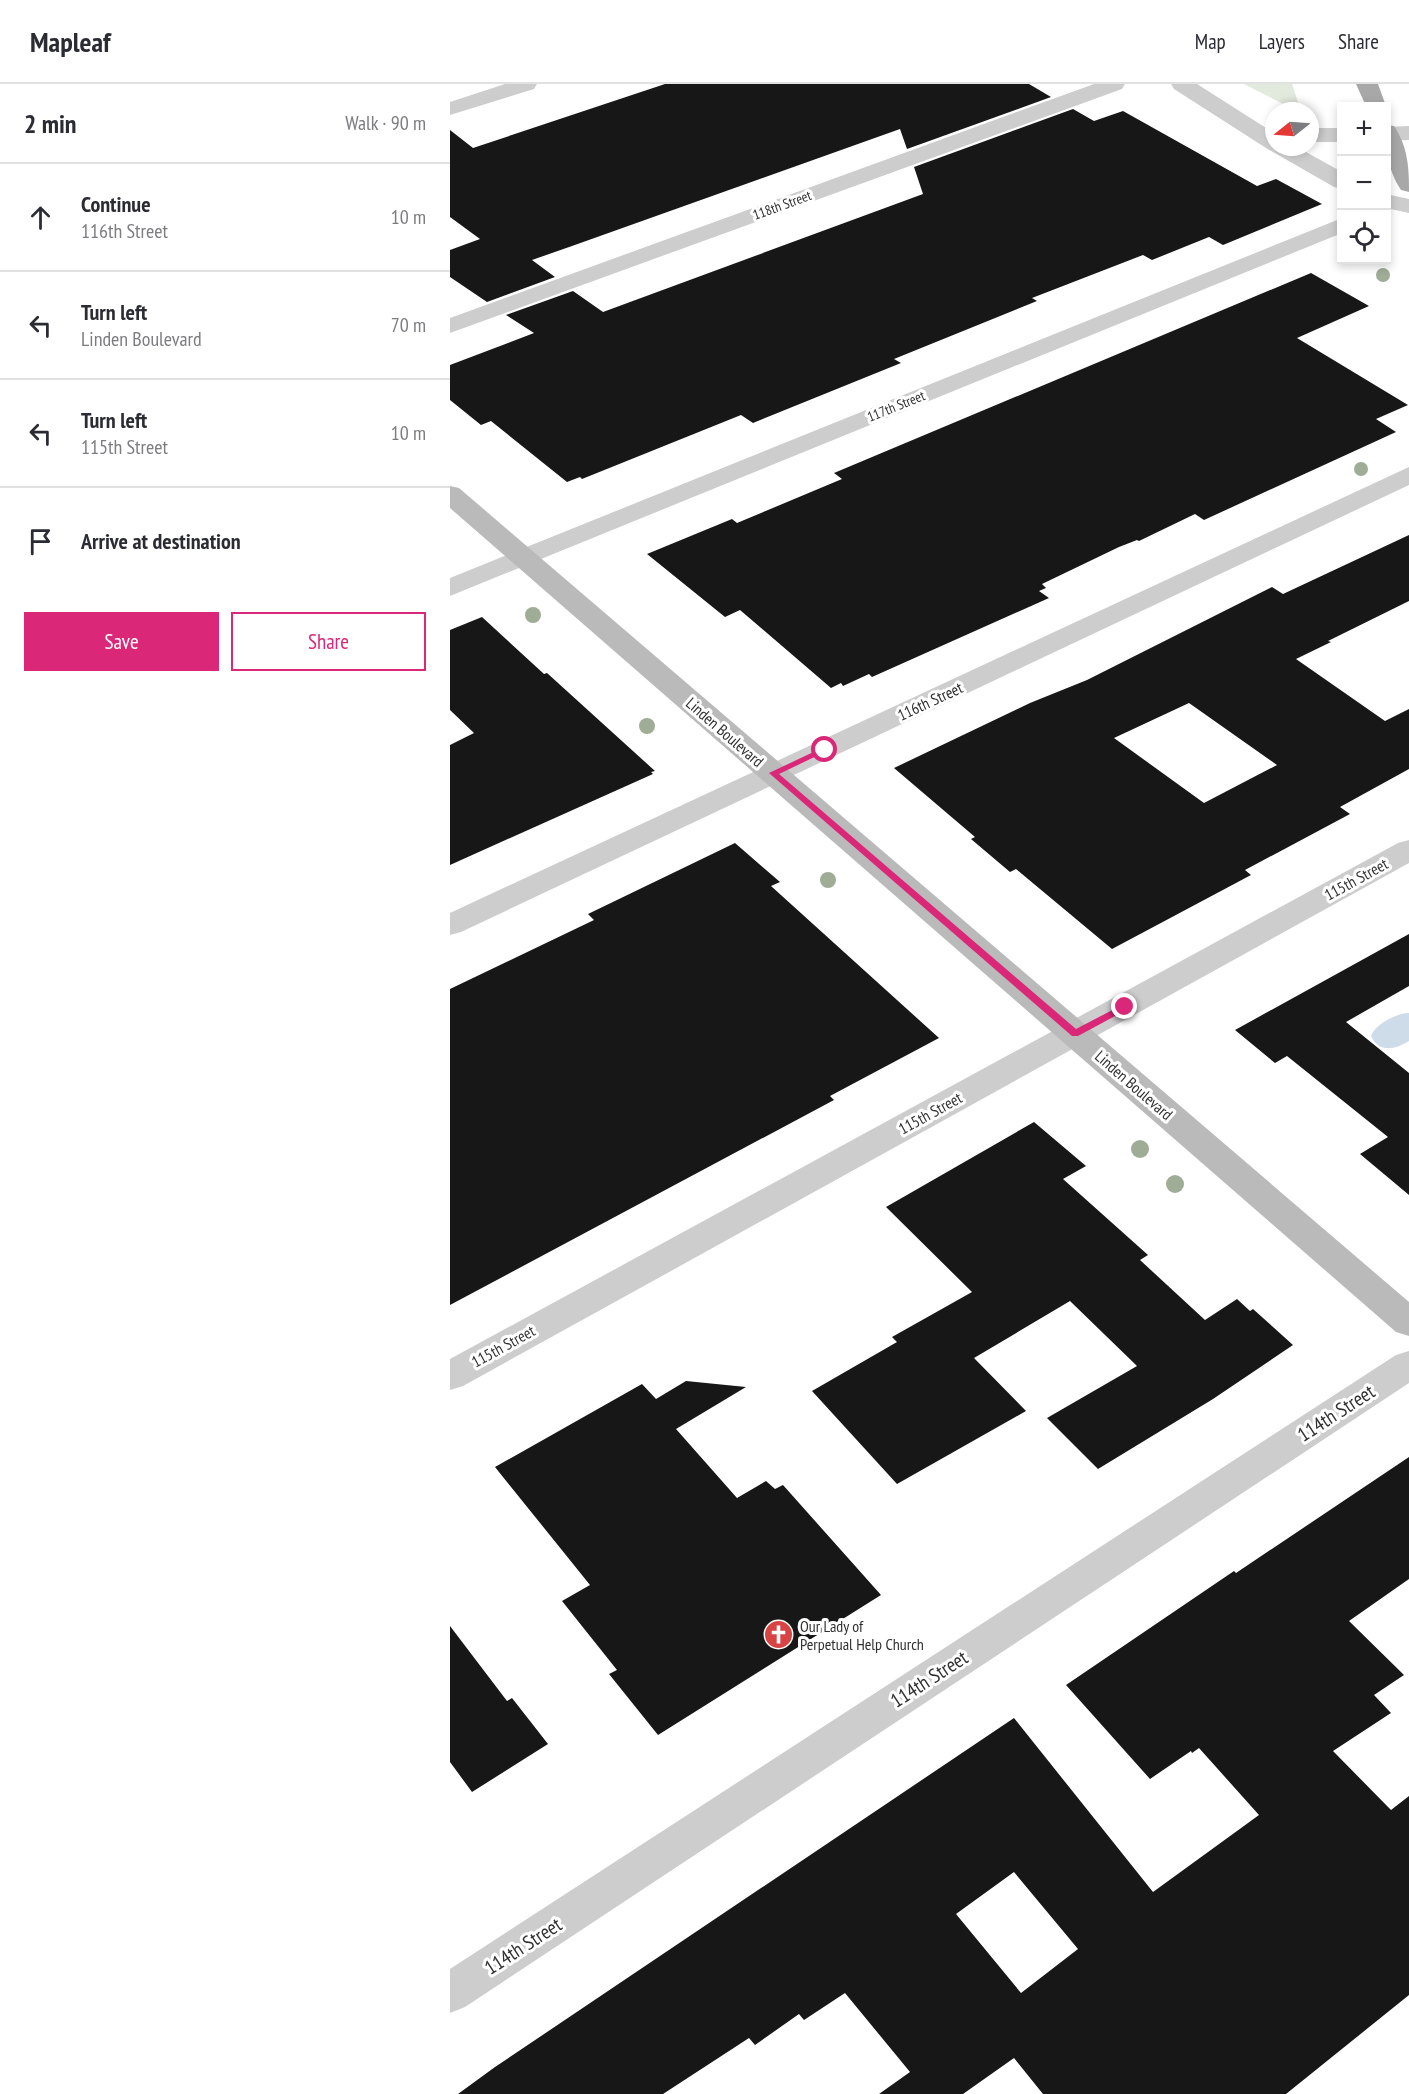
<!DOCTYPE html>
<html lang="en">
<head>
<meta charset="utf-8">
<style>
	:root { --surface:#fff; --page:#f7f7f7; --text:#2b2b33; --muted:#7c7c81; --line:#e1e1e2; --accent:#db2777 }
	body { margin:0; font-family:"PT Sans Narrow",sans-serif; background:var(--page); color:var(--text) }
	.controls { position:absolute; right:18px; top:18px; display:grid; overflow:hidden; border-radius:0px; box-shadow:0 3px 9px #0003 }
	.controls button { width:54px; height:54px; display:grid; place-items:center; padding:0; border:0; border-bottom:2px solid var(--line); background:var(--surface); color:var(--text); font:30px sans-serif }
	.compass { position:absolute; left:815px; top:18px; width:54px; height:54px; border-radius:50%; background:var(--surface); box-shadow:0 3px 9px #0003; rotate:253deg }
	.stop { position:absolute; width:18px; height:18px; margin:-14px; border:4px solid #db2777; border-radius:50%; background:#fff }
	.stop.end { background:#db2777; border-color:#fff; box-shadow:0 2px 6px #0008 }
	.list { margin:0; padding:0; list-style:none }
	h2 { display:flex; justify-content:space-between; align-items:center; height:78px; margin:0; padding:0 24px; font-size:26px }
	h2 small { font-size:20px; font-weight:400; color:var(--muted) }
	.list li { display:grid; grid-template-columns:39px 1fr auto; gap:18px; align-items:center; box-sizing:border-box; height:108px; padding:0 24px; border-top:2px solid var(--line) }
	.list b { display:block; font-size:22px; white-space:nowrap }
	.list p { margin:0; font-size:20px; white-space:nowrap; color:var(--muted) }
	.list em { font-size:20px; font-style:normal; color:var(--muted) }
	.actions { display:flex; gap:12px; padding:18px 24px }
	.actions a { flex:1; padding:14px 0; border:2px solid var(--accent); border-radius:0px; text-align:center; font-size:21px; color:var(--accent) }
	.actions .main { background:var(--accent); color:#fff }
	.icon { flex:none; width:33px; height:33px; fill:none; stroke:currentColor; stroke-width:2; stroke-linecap:round; stroke-linejoin:round }
	.map { position:relative; flex:none; width:959px; height:2010px; overflow:hidden }
	header { display:flex; align-items:center; gap:36px; box-sizing:border-box; height:84px; padding:0 30px; background:var(--surface); border-bottom:2px solid var(--line) }
	header strong { font-size:28px }
	nav { display:flex; gap:33px; margin-inline-start:auto; font-size:21px }
	main { display:flex }
	aside { flex:1; background:var(--surface) }
	.map>svg:first-child { display:block }
	.green { fill:#e2e9dd }
	.water { fill:#cedcea }
	.building { fill:#171717; fill-rule:evenodd }
	.lines { fill:none; stroke-linecap:round; stroke-linejoin:round }
	.minor { fill:#cdcdcd; fill-rule:evenodd }
	.tertiary { fill:#cdcdcd; fill-rule:evenodd }
	.secondary { fill:#bababa; fill-rule:evenodd }
	.primary { fill:#a8a8a8; fill-rule:evenodd }
	.tree { fill:#9fac96 }
	.route { fill:#db2777 }
	.labels { text-anchor:middle; stroke-width:6; stroke-linejoin:round; paint-order:stroke }
	.far-street-label { font-size:14px; fill:#303030; stroke:#fff }
	.street-label { font-size:16px; fill:#303030; stroke:#fff }
	.poi-label { font-size:16px; fill:#303030; stroke:#fff; text-anchor:start }
	.near-street-label { font-size:20px; fill:#303030; stroke:#fff }
</style>
</head>
<body>
<header>
<strong>Mapleaf</strong>
<nav><a>Map</a><a>Layers</a><a>Share</a></nav>
</header>
<main>
<aside>
<h2>2 min<small>Walk · 90 m</small></h2>
<ul class="list">
<li><svg class="icon" aria-label="ahead" viewBox="0 0 24 24"><path d="M12 20V5M6 11l6-6 6 6"/></svg><div><b>Continue</b><p>116th Street</p></div><em>10 m</em></li>
<li><svg class="icon" aria-label="left" viewBox="0 0 24 24"><path d="M17 20v-9H6M10 6l-5 5 5 5"/></svg><div><b>Turn left</b><p>Linden Boulevard</p></div><em>70 m</em></li>
<li><svg class="icon" aria-label="left" viewBox="0 0 24 24"><path d="M17 20v-9H6M10 6l-5 5 5 5"/></svg><div><b>Turn left</b><p>115th Street</p></div><em>10 m</em></li>
<li><svg class="icon" aria-label="arrive" viewBox="0 0 24 24"><path d="M6 21V4h12l-3 4 3 4H6"/></svg><div><b>Arrive at destination</b></div></li>
</ul>
<div class="actions"><a class="main">Save</a><a>Share</a></div>
</aside>
<div class="map">
<svg width="959" height="2010" viewBox="0 0 959 2010">
	<rect width="100%" height="100%" fill="#fff"/>
	<path class="green" d="M794,0H842L850,24H841Z"/>
	<path class="water" d="M959,929V957C946,965 929,970 921,952C925,940 947,929 959,929Z"/>
	<g class="building">
		<path d="M215,0H579L601,13L457,65L450,45L122,162L82,176L105,193L37,218L0,193V166L30,155L0,133V46L23,64Z"/>
		<path d="M623,25L644,37L673,27L807,102L826,95L872,120L773,161L759,153L702,176L693,171L582,214L587,217L444,275L451,279L303,339L291,331L132,395L130,393L117,398L41,337L31,341L0,316V281L84,249L56,231L123,207L153,228L473,110L464,83Z"/>
		<path d="M861,189L919,222L847,254L958,321L926,335L946,348L754,436L745,430L689,457L687,456L669,463L592,500L596,504L589,507L599,514L422,593L419,590L393,602L391,599L381,604L290,526L275,533L197,470L282,435L287,439L392,395L384,389Z"/>
		<path d="M959,451V517L878,557L881,558L846,575L935,637L959,625V685L890,723L900,730L795,786L801,791L662,865L566,785L560,788L521,755L525,753L444,684L580,619L637,596L822,503L833,510ZM739,619L827,681L754,719L664,654Z"/>
		<path d="M32,533L94,590L97,589L205,687L201,688L203,690L0,781V661L24,649L0,626V546Z"/>
		<path d="M285,759L330,798L321,802L489,954L380,1012L384,1016L0,1221V905L144,836L138,830Z"/>
		<path d="M959,850V902L896,938L959,989V1111L910,1070L938,1053L837,972L825,979L785,946Z"/>
		<path d="M584,1038L636,1082L613,1095L698,1171L690,1176L755,1236L787,1215L800,1227L803,1225L843,1261L763,1315L648,1385L597,1334L687,1282L620,1217L524,1274L576,1327L447,1400L362,1307L447,1258L442,1253L522,1208L436,1123Z"/>
		<path d="M236,1297L296,1303L226,1345L287,1414L316,1397L325,1405L333,1401L431,1511L208,1651L159,1590L167,1586L112,1517L140,1501L45,1383L192,1300L206,1315Z"/>
		<path d="M959,1373V1495L899,1537L954,1591L924,1611L941,1629L883,1667L941,1726L959,1712V1911L836,2010H593L564,1974L513,2010H429L460,1988L395,1909L354,1936L349,1930L305,1961L299,1954L213,2010H8L45,1983L564,1634L703,1808L809,1731L749,1664L742,1669L741,1667L700,1695L616,1601L784,1487L786,1489ZM564,1788L628,1865L571,1909L506,1830Z"/>
		<path d="M0,1542L57,1617L62,1614L98,1660L22,1708L0,1678Z"/>
	</g>
	<g class="lines">
		<g class="minor">
			<path d="M644,0H675L672,5L0,249V234Z"/>
			<path d="M721,0H747L824,49V63H847L892,88V105L884,103L816,64L724,5Z"/>
			<path d="M959,42V56L936,57V43Z"/>
			<rect x="860" y="44" width="32" height="14"/>
			<path d="M936,110L959,115V129L936,124Z"/>
			<path d="M892,134V149L0,512V494Z"/>
			<path d="M959,383V401L11,848L0,851V829Z"/>
			<path d="M959,756V779L13,1302L0,1306V1275L948,759Z"/>
			<path d="M959,1267V1299L15,1923L0,1929V1885L946,1271Z"/>
		</g>
		<path class="tertiary" d="M55,0H87L84,5L0,31V18Z"/>
		<path class="secondary" d="M0,402L9,404L959,1218V1252L946,1248L0,424Z"/>
		<g class="primary">
			<path d="M906,0H928L936,22H916Z"/>
			<path d="M936,41L944,42C958,63 959,84 959,108L951,106C937,85 936,65 936,41Z"/>
		</g>
	</g>
	<g class="tree">
		<circle cx="933" cy="191" r="7"/>
		<circle cx="911" cy="385" r="7"/>
		<circle cx="83" cy="531" r="8"/>
		<circle cx="197" cy="642" r="8"/>
		<circle cx="378" cy="796" r="8"/>
		<circle cx="690" cy="1065" r="9"/>
		<circle cx="725" cy="1100" r="9"/>
	</g>
	<path class="route" d="M372,664L379,666L329,690L626,945L672,921H678V925L628,952H622L319,689Z"/>
	<defs>
		<symbol id="church-disc" viewBox="-11 -11 22 22"><circle r="9.5" fill="#d74443" stroke="#fff"/><path d="M-1.2-6h2.4v3.5h3.3v2.4h-3.3V6h-2.4V-.1h-3.3v-2.4h3.3Z" fill="#fff"/></symbol>
	</defs>
	<g fill-rule="evenodd">
		<use href="#church-disc" x="312" y="1534" width="33" height="33"/>
	</g>
	<g class="labels">
		<g class="far-street-label">
			<text transform="translate(332 121) rotate(-20)" y="5">118th Street</text>
			<text transform="translate(446 322) rotate(-22)" y="5">117th Street</text>
		</g>
		<g class="street-label">
			<text transform="translate(480 617) rotate(-25)" y="6">116th Street</text>
			<text transform="translate(275 648) rotate(41)" y="6">Linden Boulevard</text>
			<text transform="translate(906 795) rotate(-29)" y="6">115th Street</text>
			<text transform="translate(684 1001) rotate(41)" y="6">Linden Boulevard</text>
			<text transform="translate(480 1029) rotate(-29)" y="6">115th Street</text>
			<text transform="translate(53 1262) rotate(-29)" y="6">115th Street</text>
		</g>
		<g class="poi-label">
			<text x="350" y="1548">Our Lady of<tspan x="350" dy="18">Perpetual Help Church</tspan></text>
		</g>
		<g class="near-street-label">
			<text transform="translate(886 1329) rotate(-33)" y="7">114th Street</text>
			<text transform="translate(479 1595) rotate(-33)" y="7">114th Street</text>
			<text transform="translate(73 1862) rotate(-33)" y="7">114th Street</text>
		</g>
	</g>
</svg>
<div class="controls">
<button>+</button>
<button>−</button>
<button><svg class="icon" aria-label="locate" viewBox="0 0 24 24"><circle cx="12" cy="12" r="6"/><path d="M12 2v4M12 18v4M2 12h4M18 12h4"/></svg></button>
</div>
<svg class="compass" viewBox="-18 -18 36 36"><path d="M0-13l5 13h-10z" fill="#e53935"/><path d="M0 13l5-13h-10z" fill="#7c7c81"/></svg>
<div class="stop" style="left:375px;top:666px"></div>
<div class="stop end" style="left:675px;top:923px"></div>
</div>
</main>
</body>
</html>
